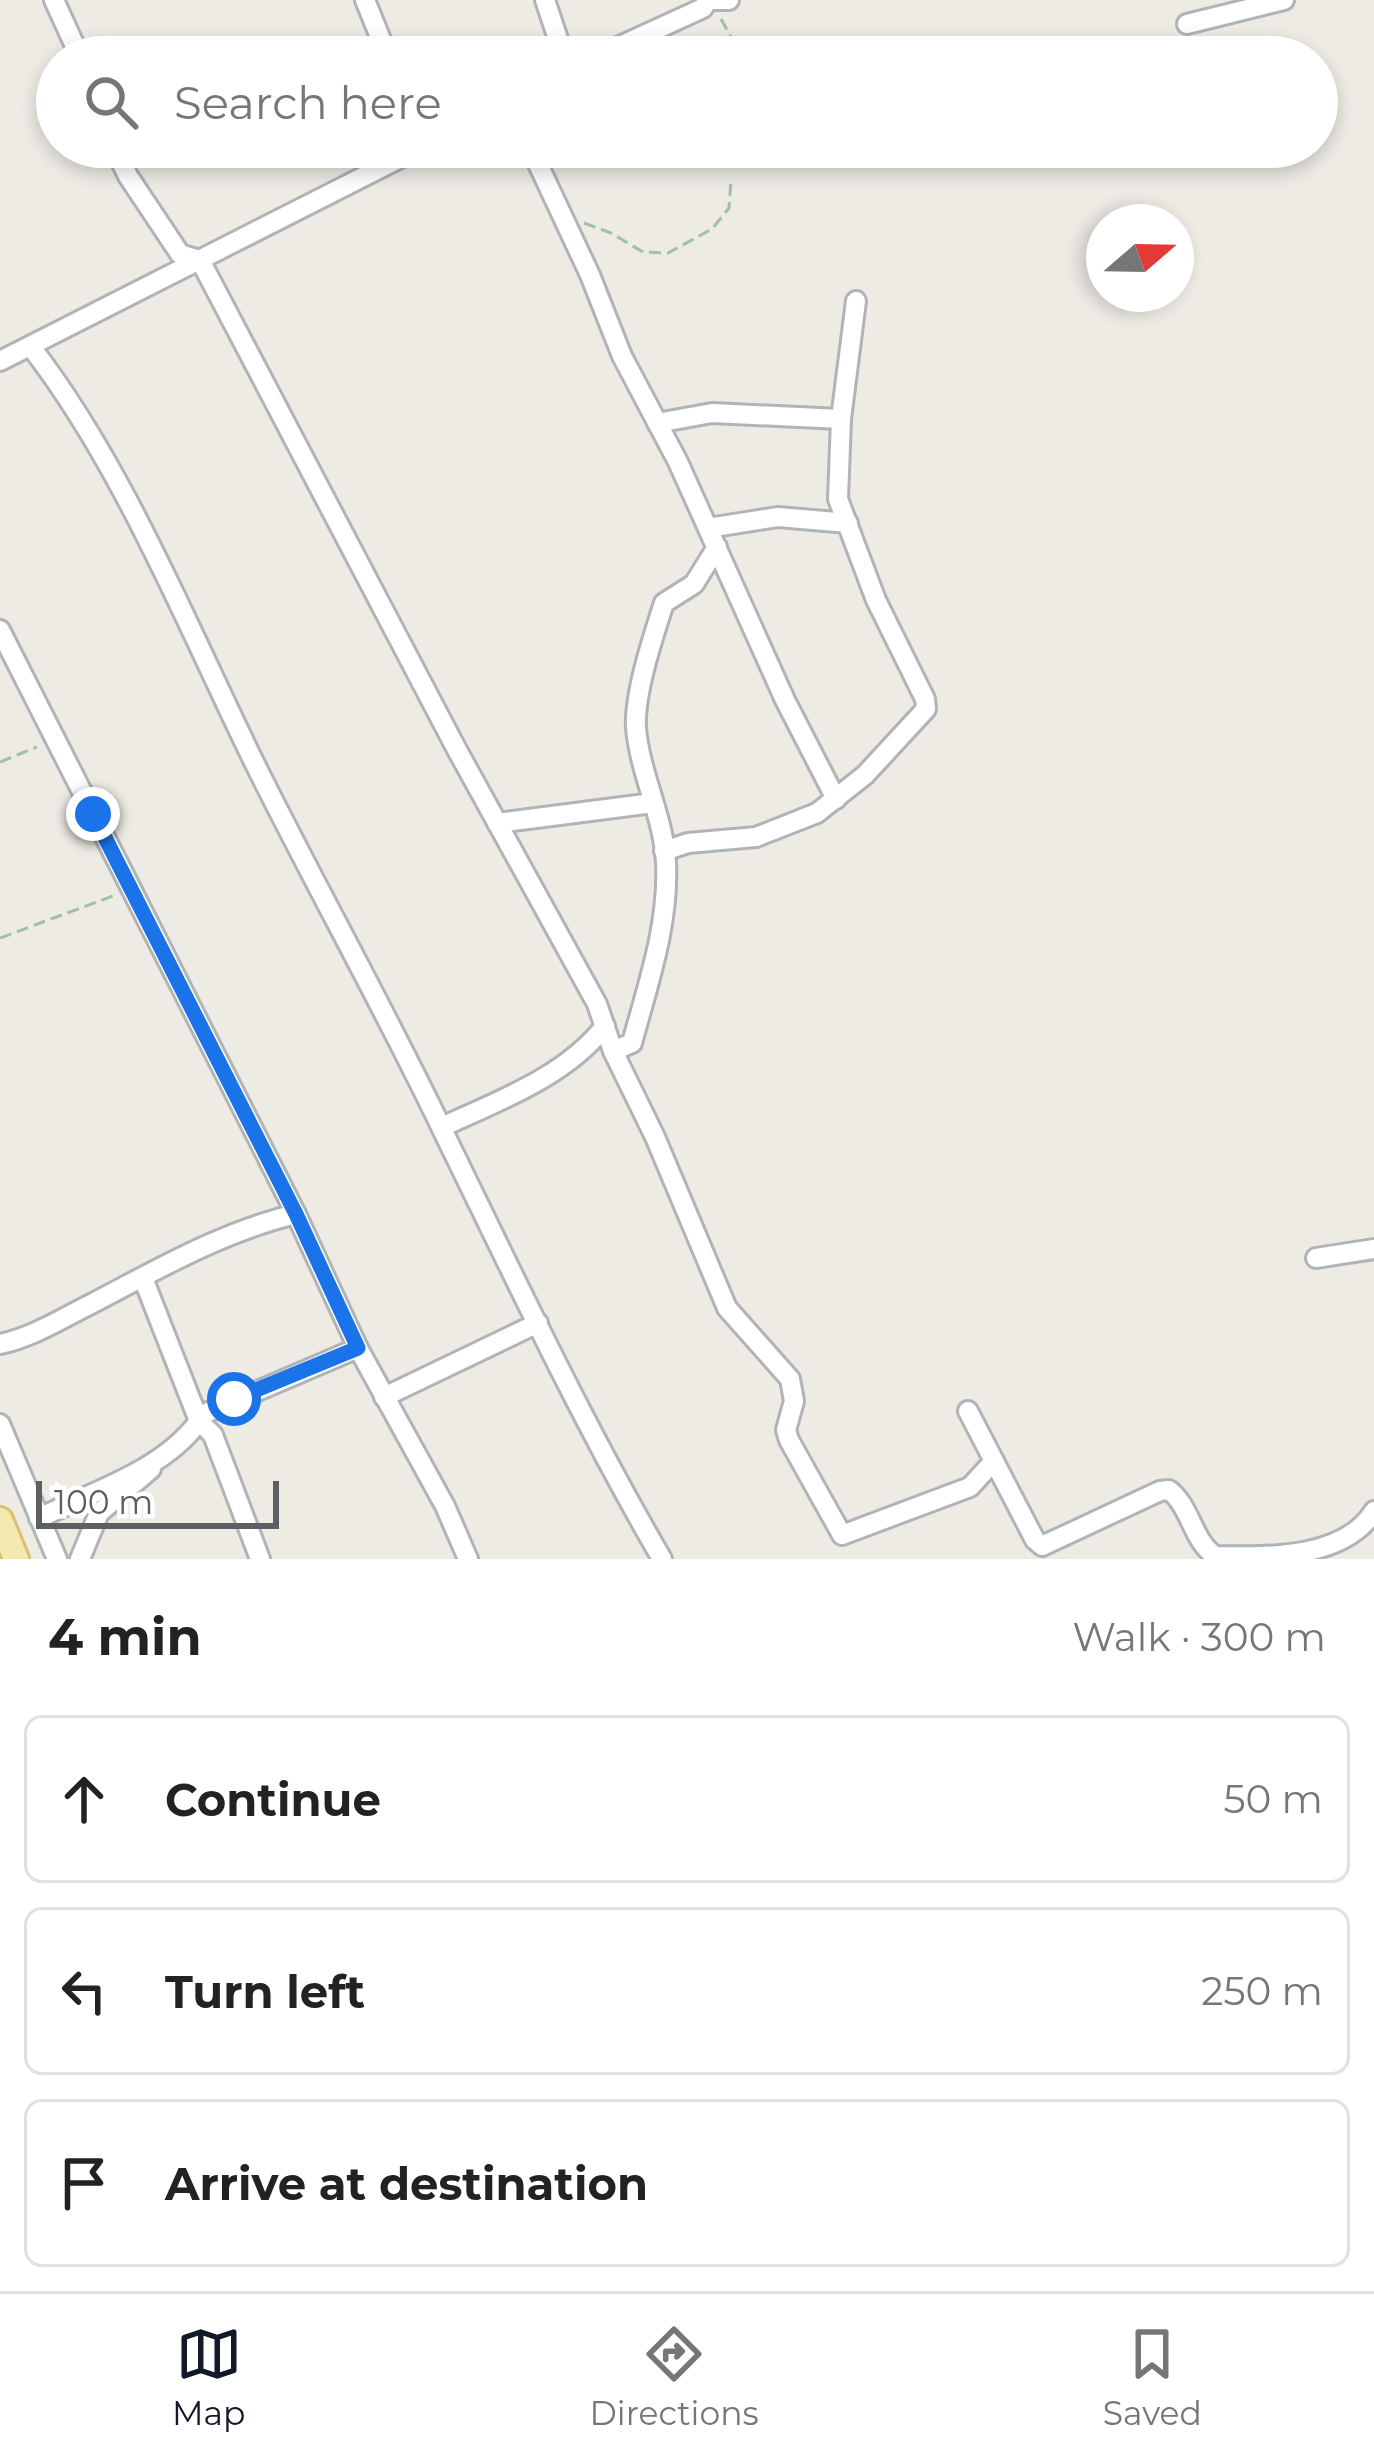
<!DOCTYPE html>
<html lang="en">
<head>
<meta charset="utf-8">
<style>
	:root { --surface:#fff; --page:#f2f2f2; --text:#222; --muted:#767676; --line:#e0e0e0; --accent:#111827 }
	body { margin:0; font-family:Montserrat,sans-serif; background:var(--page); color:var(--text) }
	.compass { position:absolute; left:1086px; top:204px; width:108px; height:108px; border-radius:50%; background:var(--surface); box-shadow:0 6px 18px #0003; rotate:70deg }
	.scale { position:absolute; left:36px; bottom:30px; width:243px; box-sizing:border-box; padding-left:12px; border:6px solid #5c5f63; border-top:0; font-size:33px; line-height:42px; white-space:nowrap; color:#5c5f63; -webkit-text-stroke:9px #fff; paint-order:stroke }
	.stop { position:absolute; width:36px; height:36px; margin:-27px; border:9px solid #1a73e8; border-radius:50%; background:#fff }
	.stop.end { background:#1a73e8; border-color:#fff; box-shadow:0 3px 12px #0008 }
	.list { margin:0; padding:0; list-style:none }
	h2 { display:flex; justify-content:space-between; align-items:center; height:156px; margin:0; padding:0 48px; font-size:51px }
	h2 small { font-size:39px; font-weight:400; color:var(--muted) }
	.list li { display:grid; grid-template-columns:78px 1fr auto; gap:36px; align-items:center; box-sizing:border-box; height:168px; margin:0 24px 24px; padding:0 24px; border:3px solid var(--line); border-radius:18px }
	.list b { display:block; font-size:45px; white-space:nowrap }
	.list em { font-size:39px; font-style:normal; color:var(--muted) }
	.icon { flex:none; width:66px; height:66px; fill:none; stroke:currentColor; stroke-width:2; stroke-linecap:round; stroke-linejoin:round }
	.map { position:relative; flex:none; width:1374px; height:1559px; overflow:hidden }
	.search { position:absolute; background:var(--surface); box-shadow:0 6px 18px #0003; left:36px; right:36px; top:36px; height:132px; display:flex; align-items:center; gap:30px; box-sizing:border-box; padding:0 42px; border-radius:66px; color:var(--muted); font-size:45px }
	.sheet { height:732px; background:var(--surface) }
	nav { display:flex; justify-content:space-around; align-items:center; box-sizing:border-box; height:168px; border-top:3px solid var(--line); background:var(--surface); font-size:33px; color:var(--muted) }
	nav a { display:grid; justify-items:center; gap:6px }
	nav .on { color:var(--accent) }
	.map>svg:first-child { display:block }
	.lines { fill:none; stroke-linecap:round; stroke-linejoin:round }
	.minor-casing { stroke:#b1b4b7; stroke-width:24 }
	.major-casing { stroke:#dfbe6b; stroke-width:30 }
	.path { stroke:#9ec1a8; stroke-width:3; stroke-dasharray:12 6; stroke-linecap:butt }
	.minor { stroke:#fff; stroke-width:18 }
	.major { stroke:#f4e9b1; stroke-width:24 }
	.route { stroke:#1a73e8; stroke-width:15 }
</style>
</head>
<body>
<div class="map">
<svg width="1374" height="1559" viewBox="0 0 1374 1559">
	<rect width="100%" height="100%" fill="#edebe4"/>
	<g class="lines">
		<defs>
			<g id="minor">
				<path d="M54,0L80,57"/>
				<path d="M365,0L388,57"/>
				<path d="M545,0L564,57"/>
				<path d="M709,0H729"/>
				<path d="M1187,24L1284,0"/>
				<path d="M596,57L703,8L708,0"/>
				<path d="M114,147L128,176L180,254L200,260L456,748L597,1004L613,1051L655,1137L727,1308L790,1379L794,1401L786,1430L789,1440L842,1535L970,1487L994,1461"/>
				<path d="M530,147L590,275L622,356L678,462L785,700L836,799"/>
				<path d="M31,347C124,467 188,628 255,764C316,887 383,1006 442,1129C513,1274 581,1420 662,1559"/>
				<path d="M0,361L422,147"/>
				<path d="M657,423L712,413L841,419"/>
				<path d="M708,528L778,517L848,523"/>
				<path d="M0,630L296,1214L358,1348L445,1506L468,1559"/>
				<path d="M497,823L653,803"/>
				<path d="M664,851L688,843L756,837L817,813L865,775L926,709L925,699L876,600L838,499L841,419L856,301"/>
				<path d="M613,1051L632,1043C648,984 669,924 666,863C664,818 640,774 636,728C634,694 653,637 664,603L694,584L717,547"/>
				<path d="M442,1127C498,1101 565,1077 605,1026"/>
				<path d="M1316,1258L1374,1249"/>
				<path d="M0,1344C33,1337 63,1318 93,1303C158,1269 224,1231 296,1214"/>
				<path d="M384,1397L538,1323"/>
				<path d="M968,1411L1035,1540L1042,1546L1160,1491L1169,1490C1191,1507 1192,1540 1215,1556C1269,1557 1344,1559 1374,1511"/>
				<path d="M199,1416L358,1348"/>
				<path d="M199,1421L213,1435L260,1559"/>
				<path d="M0,1424L57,1559"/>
				<path d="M39,1518C92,1492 164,1470 199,1421L143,1278"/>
				<path d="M80,1559L99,1513L151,1469"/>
			</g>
			<path id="major" d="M0,1520L16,1559"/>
		</defs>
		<use href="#minor" class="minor-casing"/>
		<use href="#major" class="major-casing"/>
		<g class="path">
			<path d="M721,19L742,57"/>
			<path d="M584,223L611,233L643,252L668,253L712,229L729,208L731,180"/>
			<path d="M0,762L37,747"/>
			<path d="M0,938L113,896"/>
		</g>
		<use href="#minor" class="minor"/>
		<use href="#major" class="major"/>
	</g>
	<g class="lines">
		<path class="route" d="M93,814L296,1214L358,1348L234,1399"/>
	</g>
</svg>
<svg class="compass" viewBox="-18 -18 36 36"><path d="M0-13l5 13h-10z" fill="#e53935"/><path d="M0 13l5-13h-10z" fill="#767676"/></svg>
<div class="scale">100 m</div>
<div class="stop" style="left:234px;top:1399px"></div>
<div class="stop end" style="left:93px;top:814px"></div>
<div class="search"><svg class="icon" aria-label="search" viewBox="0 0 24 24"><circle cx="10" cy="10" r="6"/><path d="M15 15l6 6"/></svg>Search here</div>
</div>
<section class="sheet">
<h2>4 min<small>Walk · 300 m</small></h2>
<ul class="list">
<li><svg class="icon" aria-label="ahead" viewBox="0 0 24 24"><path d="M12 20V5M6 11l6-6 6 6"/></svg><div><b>Continue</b></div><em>50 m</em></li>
<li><svg class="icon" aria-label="left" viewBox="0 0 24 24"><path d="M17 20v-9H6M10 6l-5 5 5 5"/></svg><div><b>Turn left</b></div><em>250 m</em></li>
<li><svg class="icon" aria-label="arrive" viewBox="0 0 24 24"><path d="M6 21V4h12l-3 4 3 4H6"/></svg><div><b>Arrive at destination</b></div></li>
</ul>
</section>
<nav>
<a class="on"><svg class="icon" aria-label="map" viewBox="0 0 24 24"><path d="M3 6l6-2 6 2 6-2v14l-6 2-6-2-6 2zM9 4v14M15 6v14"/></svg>Map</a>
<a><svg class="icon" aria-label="directions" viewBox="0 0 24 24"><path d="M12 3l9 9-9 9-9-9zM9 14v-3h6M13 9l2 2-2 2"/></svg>Directions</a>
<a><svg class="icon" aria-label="saved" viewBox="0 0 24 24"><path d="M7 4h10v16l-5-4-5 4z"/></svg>Saved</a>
</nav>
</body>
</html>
